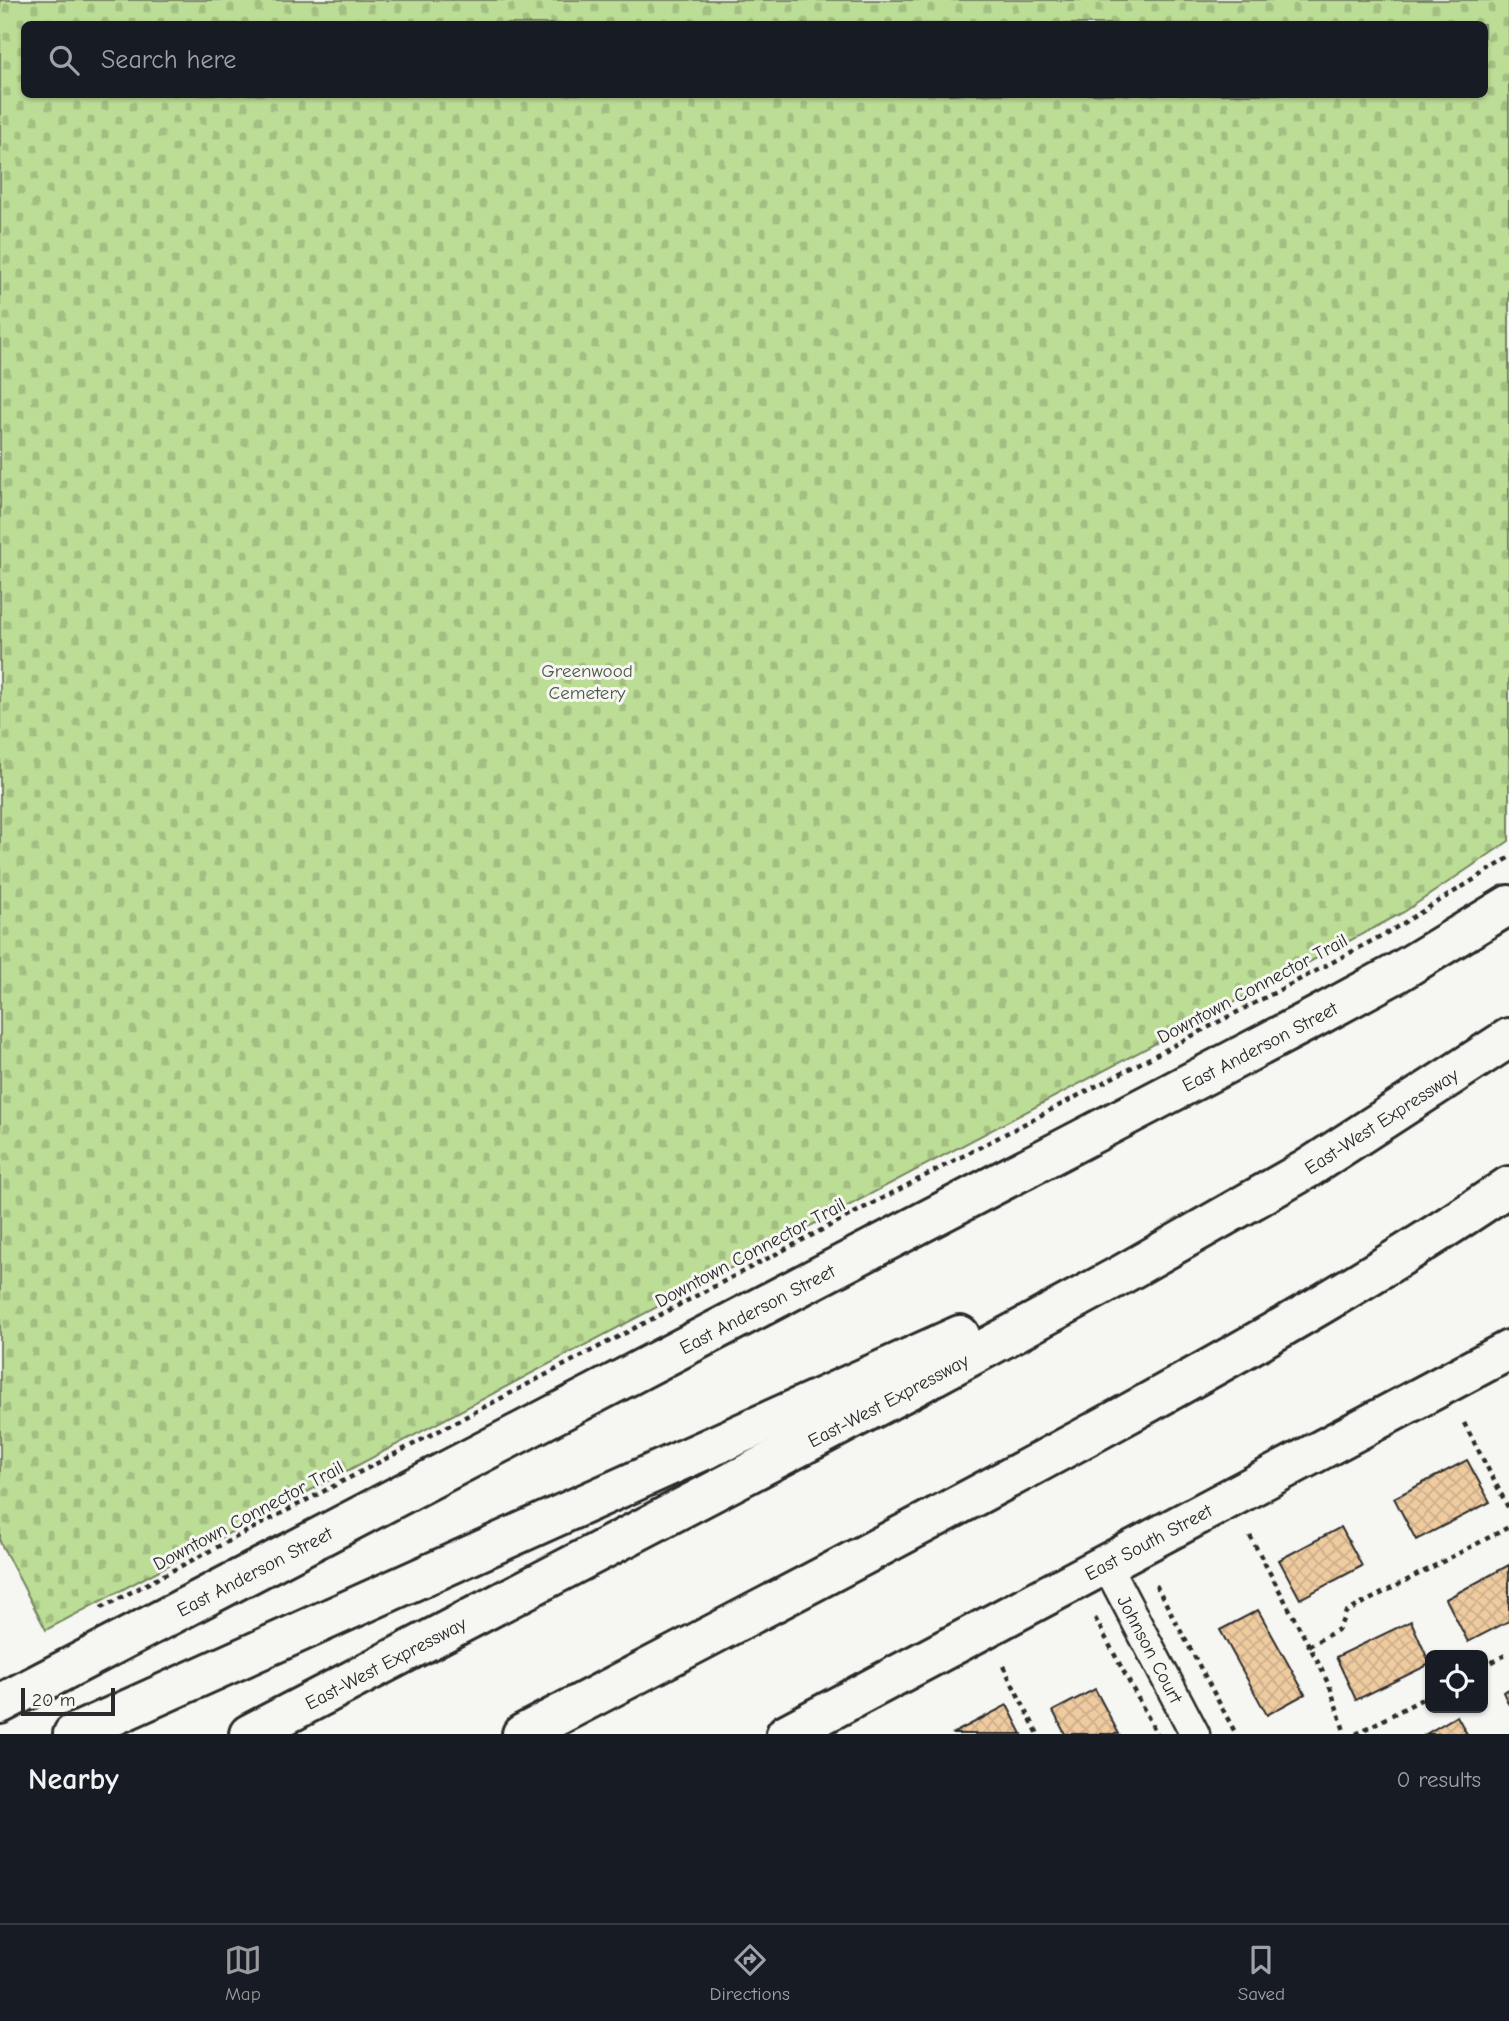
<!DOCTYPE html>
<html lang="en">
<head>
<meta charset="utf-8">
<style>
	:root { --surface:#171b24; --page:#242831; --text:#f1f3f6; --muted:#9ea1a6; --line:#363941; --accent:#98999b }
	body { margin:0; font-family:"Comic Neue",sans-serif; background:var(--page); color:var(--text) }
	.controls { position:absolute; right:21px; bottom:21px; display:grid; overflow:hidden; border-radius:10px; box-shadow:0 2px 5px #0004 }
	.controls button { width:63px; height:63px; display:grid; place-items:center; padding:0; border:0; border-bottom:2px solid var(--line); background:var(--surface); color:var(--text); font:35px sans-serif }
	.scale { position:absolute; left:21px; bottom:18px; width:94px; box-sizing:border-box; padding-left:7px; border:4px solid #2b2b2b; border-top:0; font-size:19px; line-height:24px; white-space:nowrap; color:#2b2b2b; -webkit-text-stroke:5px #f6f6f2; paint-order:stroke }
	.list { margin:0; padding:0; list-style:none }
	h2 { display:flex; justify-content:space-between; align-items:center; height:91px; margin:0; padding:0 28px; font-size:30px }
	h2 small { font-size:23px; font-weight:400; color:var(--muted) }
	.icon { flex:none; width:38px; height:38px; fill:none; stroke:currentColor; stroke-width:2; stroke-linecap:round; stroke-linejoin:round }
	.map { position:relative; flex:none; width:1509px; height:1734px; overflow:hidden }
	.search { position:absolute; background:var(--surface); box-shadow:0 2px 5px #0004; left:21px; right:21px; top:21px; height:77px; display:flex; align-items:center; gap:18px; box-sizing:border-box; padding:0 24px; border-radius:10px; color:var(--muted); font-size:26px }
	.sheet { height:189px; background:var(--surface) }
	nav { display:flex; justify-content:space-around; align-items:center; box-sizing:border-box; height:98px; border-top:2px solid var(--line); background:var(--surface); font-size:19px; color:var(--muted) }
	nav a { display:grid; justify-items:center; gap:4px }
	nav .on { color:var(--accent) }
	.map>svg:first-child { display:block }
	.cemetery { fill:url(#cemetery-stones); stroke:#748460; stroke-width:2; fill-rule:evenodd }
	.building { fill:url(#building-cross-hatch); stroke:#2b2b2b; stroke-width:2 }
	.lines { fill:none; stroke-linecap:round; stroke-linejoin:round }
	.street-casing { stroke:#2b2b2b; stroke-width:33 }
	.secondary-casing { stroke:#2b2b2b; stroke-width:44 }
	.highway-casing { stroke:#2b2b2b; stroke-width:44 }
	.path { stroke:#2b2b2b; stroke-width:4.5; stroke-dasharray:5 5; stroke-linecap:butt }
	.street { stroke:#f6f6f2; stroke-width:28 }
	.secondary { stroke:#f6f6f2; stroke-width:38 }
	.highway { stroke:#f6f6f2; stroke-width:38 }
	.labels { text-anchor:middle; stroke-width:6; stroke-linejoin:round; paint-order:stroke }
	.park-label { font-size:19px; fill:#4f5846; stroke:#f6f6f2 }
	.street-label { font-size:19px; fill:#2b2b2b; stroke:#f6f6f2 }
</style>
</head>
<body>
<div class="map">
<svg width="1509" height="1734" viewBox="0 0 1509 1734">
	<defs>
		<pattern id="cemetery-stones" width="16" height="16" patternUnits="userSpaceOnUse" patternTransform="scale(1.75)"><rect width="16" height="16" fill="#bcdd96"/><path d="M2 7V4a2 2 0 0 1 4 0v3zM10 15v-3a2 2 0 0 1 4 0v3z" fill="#a2be81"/></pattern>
		<pattern id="building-cross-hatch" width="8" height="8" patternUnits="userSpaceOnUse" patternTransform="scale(1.75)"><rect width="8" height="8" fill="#efcba0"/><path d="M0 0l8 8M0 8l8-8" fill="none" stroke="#cdae8a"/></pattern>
	</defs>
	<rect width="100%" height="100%" fill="#f6f6f2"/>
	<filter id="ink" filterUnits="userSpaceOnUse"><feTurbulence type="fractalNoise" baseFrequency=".0143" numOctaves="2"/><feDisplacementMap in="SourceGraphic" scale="14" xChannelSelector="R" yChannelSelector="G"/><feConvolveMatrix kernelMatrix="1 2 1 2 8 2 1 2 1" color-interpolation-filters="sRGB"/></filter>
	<g filter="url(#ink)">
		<path class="cemetery" d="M0,0H1509V841L1404,912L46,1630L0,1542ZM24,24H1484V94H24Z"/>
		<g class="building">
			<path d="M1467,1460L1490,1502L1416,1540L1394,1498Z"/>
			<path d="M1341,1527L1362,1566L1300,1599L1279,1560Z"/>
			<path d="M1509,1565V1621L1468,1642L1446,1599Z"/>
			<path d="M1258,1610L1305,1694L1267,1715L1220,1630Z"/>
			<path d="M1411,1621L1430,1664L1356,1700L1336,1657Z"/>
			<path d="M1095,1689L1119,1734H1065L1053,1711Z"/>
			<path d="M1509,1689V1705L1503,1692Z"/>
			<path d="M1007,1705L1022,1734H952Z"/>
			<path d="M1457,1716L1467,1734H1426Z"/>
		</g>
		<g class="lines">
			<defs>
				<g id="street">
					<path id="s1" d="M1106,1564L1195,1734"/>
				</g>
				<g id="secondary">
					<path id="s2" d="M0,1704L1312,1019L1397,973L1509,905"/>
					<path id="s3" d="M786,1734L1509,1350"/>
				</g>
				<g id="highway">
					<path d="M73,1734L960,1335"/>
					<path id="s4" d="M249,1734L910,1389L1121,1275L1307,1169L1509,1038"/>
					<path d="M522,1734C723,1629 925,1525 1124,1416C1255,1344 1386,1270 1509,1186"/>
				</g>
			</defs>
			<use href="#street" class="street-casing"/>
			<use href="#secondary" class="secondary-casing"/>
			<use href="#highway" class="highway-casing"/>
			<g class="path">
				<path d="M1464,1423L1509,1509"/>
				<path d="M1250,1536L1320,1666L1331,1690L1345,1734"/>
				<path d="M1156,1585L1236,1734"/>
				<path d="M101,1608L1331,963L1392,930L1509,858"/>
				<path d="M1095,1618L1157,1734"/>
				<path d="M1309,1646L1339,1629L1346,1612L1509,1527"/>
				<path d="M1003,1666L1038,1734"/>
				<path d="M1483,1667L1509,1653"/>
				<path d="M1356,1734L1430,1695"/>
			</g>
			<use href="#street" class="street"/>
			<use href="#secondary" class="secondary"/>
			<use href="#highway" class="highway"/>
		</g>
	</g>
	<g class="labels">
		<g class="park-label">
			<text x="587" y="677">Greenwood<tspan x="587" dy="22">Cemetery</tspan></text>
		</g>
		<g class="street-label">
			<text transform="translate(1252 988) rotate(-28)" y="7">Downtown Connector Trail</text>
			<text dy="7" stroke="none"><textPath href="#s2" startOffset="1421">East Anderson Street</textPath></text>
			<text dy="7" stroke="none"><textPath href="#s4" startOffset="1288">East-West Expressway</textPath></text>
			<text transform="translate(750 1252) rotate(-28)" y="7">Downtown Connector Trail</text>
			<text dy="7" stroke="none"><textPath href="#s2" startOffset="854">East Anderson Street</textPath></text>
			<text dy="7" stroke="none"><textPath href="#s4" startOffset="721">East-West Expressway</textPath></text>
			<text transform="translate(248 1515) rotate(-28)" y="7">Downtown Connector Trail</text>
			<text dy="7" stroke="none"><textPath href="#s3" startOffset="410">East South Street</textPath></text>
			<text dy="7" stroke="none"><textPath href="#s2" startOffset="287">East Anderson Street</textPath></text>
			<text dy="7" stroke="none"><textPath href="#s1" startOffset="96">Johnson Court</textPath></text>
			<text dy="7" stroke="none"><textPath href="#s4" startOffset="154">East-West Expressway</textPath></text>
		</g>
	</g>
</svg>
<div class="controls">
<button><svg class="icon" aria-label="locate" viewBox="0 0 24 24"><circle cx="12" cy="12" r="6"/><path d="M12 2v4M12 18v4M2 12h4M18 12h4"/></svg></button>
</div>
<div class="scale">20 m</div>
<div class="search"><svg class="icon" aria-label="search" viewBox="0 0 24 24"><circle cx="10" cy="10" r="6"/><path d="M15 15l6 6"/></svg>Search here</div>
</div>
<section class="sheet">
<h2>Nearby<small>0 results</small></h2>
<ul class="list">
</ul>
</section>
<nav>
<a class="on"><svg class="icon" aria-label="map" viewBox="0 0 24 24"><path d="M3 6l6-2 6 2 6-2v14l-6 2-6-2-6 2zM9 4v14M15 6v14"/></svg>Map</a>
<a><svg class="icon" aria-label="directions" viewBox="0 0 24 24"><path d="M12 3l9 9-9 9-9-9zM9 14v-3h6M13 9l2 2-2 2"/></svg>Directions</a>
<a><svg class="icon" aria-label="saved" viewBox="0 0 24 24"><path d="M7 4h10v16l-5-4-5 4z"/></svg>Saved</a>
</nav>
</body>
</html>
